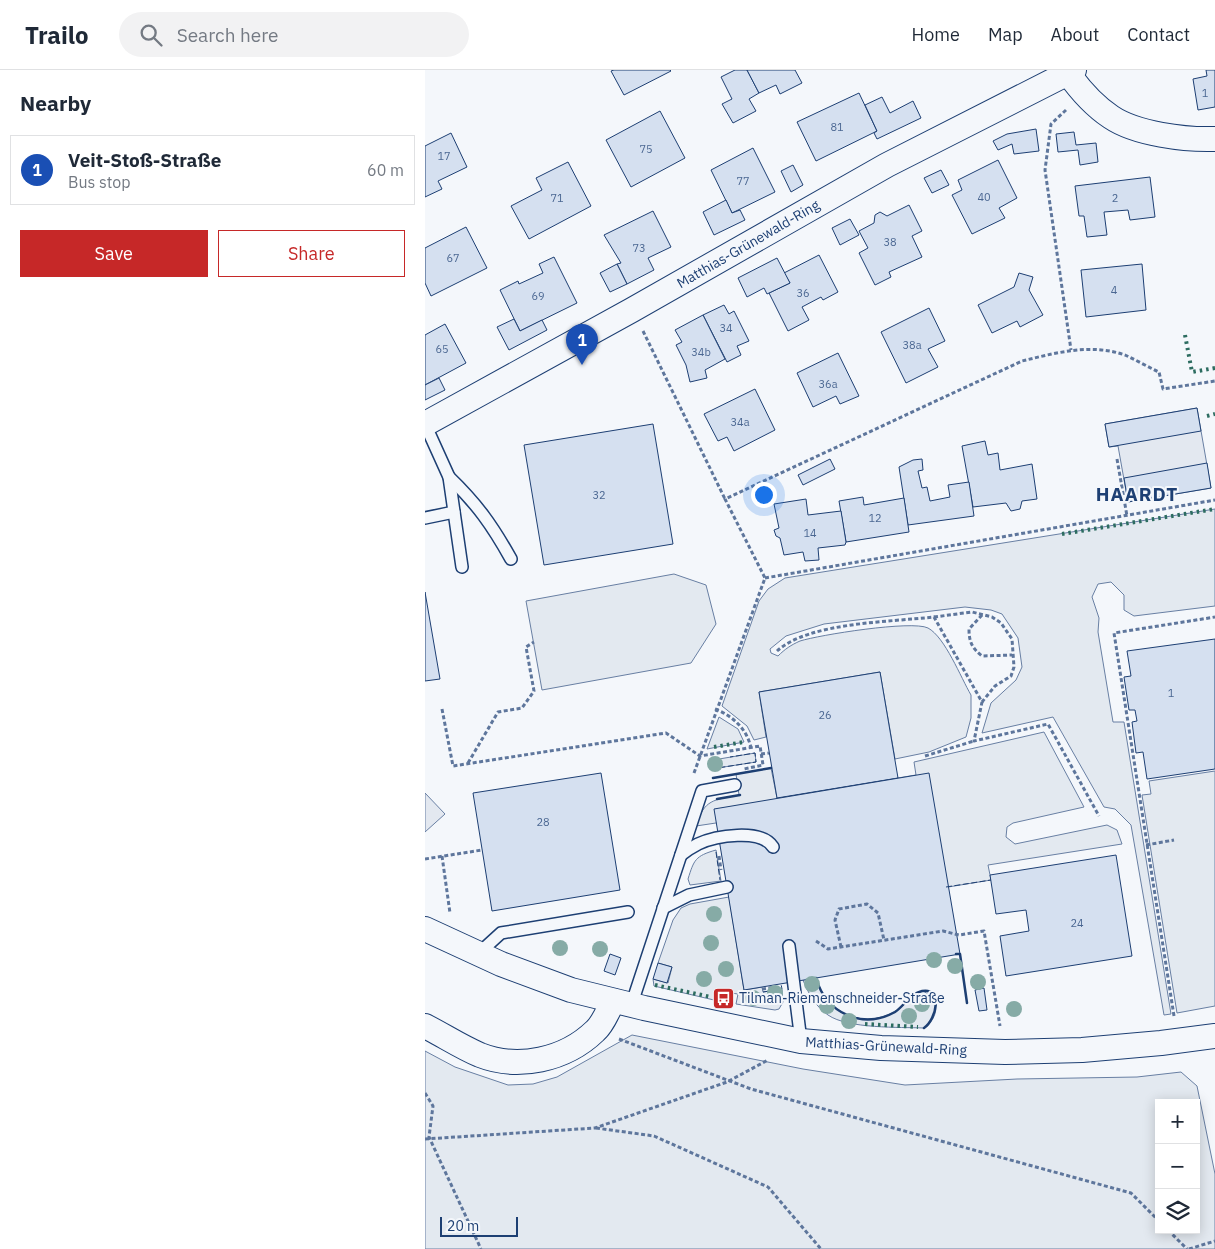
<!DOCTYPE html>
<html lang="en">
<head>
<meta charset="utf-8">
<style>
	:root { --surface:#fff; --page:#f2f2f3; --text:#1f2937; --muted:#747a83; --line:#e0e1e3; --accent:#c62828 }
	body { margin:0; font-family:"IBM Plex Sans",sans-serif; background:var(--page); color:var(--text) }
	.controls { position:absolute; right:15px; bottom:15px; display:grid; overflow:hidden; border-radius:0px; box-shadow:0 2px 12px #0003 }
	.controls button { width:45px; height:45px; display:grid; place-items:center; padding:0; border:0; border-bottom:1px solid var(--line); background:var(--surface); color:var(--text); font:25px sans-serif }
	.scale { position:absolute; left:15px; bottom:12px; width:78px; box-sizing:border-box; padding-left:5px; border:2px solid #1d3f73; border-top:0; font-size:14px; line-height:18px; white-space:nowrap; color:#1d3f73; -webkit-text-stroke:4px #f4f7fb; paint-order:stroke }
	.you { position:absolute; left:338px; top:424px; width:18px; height:18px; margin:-12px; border:4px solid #fff; border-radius:50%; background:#1a73e8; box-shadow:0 0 0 8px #1a73e833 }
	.badge { display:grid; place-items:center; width:32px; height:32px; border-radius:50%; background:var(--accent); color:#fff; font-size:16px; font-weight:700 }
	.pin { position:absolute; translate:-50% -41px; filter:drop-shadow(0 1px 2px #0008) }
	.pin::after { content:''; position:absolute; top:26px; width:18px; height:15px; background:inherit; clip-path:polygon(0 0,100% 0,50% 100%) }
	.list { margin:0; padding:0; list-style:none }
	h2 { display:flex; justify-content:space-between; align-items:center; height:65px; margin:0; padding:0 20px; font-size:21px }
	h2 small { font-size:16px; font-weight:400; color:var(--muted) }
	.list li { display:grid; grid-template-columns:32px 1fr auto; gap:15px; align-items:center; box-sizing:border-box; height:70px; margin:0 10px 10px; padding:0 10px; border:1px solid var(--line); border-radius:0px }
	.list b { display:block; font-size:19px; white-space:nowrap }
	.list p { margin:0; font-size:16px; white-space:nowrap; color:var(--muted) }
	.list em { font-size:16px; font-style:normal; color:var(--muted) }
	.actions { display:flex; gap:10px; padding:15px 20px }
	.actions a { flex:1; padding:11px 0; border:1px solid var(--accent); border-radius:0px; text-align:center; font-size:18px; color:var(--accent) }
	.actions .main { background:var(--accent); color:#fff }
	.icon { flex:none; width:28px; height:28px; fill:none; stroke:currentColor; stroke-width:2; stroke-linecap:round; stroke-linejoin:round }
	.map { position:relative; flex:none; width:790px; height:1179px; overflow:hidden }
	header { display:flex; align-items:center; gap:30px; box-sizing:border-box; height:70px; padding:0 25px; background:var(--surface); border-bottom:1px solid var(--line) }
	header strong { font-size:24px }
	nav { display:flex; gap:28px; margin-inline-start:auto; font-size:18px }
	.search { width:350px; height:45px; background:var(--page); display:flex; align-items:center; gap:12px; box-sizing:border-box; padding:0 18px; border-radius:28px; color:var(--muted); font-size:19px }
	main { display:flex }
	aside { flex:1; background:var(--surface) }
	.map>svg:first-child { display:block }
	.green { fill:#e3e9f0; stroke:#687fa3; fill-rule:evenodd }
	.parking { fill:#e3e8f0; stroke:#687fa3 }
	.building { fill:#d5e0f0; stroke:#1d3f73 }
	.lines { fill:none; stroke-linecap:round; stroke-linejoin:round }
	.service-casing { stroke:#1d3f73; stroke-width:14 }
	.minor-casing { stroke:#1d3f73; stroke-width:26 }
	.path { stroke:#5e769c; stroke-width:3; stroke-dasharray:4 2.5; stroke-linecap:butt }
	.service { stroke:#f4f7fb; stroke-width:11 }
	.minor { stroke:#f4f7fb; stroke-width:24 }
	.hedge { stroke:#2c6c60; stroke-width:4; stroke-dasharray:2.5 4; stroke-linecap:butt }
	.fence { stroke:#1d3f73; stroke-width:1; stroke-dasharray:6 2.5; stroke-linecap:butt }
	.wall { stroke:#1d3f73; stroke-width:2.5 }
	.tree { fill:#86aba6 }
	.labels { text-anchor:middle; stroke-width:4; stroke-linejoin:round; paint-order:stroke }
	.number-label { font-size:11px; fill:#4b6792 }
	.street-label { font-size:14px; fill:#1d3f73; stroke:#f4f7fb }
	.poi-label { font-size:14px; fill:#1d3f73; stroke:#f4f7fb; text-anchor:start }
	.district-label { font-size:19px; font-weight:bold; letter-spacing:1px; fill:#1d3f73; stroke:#f4f7fb }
</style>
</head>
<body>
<header>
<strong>Trailo</strong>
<div class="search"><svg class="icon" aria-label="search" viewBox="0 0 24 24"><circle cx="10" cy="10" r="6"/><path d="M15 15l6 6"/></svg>Search here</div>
<nav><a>Home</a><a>Map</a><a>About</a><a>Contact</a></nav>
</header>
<main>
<aside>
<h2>Nearby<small></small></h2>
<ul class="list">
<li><span class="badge" style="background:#1a4fb4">1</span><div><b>Veit-Stoß-Straße</b><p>Bus stop</p></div><em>60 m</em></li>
</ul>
<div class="actions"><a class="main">Save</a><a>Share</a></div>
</aside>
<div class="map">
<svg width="790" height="1179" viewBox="0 0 790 1179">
	<rect width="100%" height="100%" fill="#f4f7fb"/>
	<g class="green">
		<path d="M790,439V536L709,546L699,540V525L686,512L673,514L667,527L674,548L673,562L688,652H699L746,944L739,945L706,755L690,739L679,737L628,647L557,663L566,633L591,610L597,597L593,568L577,544L566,540L540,537L399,554L361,566L345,579L346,583L353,586C360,579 366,575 375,571C394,565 487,550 503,558C520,567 536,608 546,625V648L541,667L504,682L470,689L455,602L334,622L341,667L329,670L322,656L297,636L334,531L343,519L360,508Z"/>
		<path d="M249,504L281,515L291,554L266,593L117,620L101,531Z"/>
		<path d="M294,647L313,659L319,672L282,679Z"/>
		<path d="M619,662L659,737L588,753L582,757L581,767L590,774L682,755L692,760L697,774L563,795L566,810L407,836L324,748L271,756C279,729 289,730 314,725L311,704L346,698L352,728L491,705L489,692Z"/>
		<path d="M330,683L331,692L286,699L288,690Z"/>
		<path d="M790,701V936L752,943L717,725L726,724L724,711Z"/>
		<path d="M291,780L296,811L265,815L263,809C269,790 270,786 291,780Z"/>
		<path d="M304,827L319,920L337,917L338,922L357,919L358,932L354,939L350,940L311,934L313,924L291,921L289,930L229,916L228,909L243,913L247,897L233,893L248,850L256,838L265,834Z"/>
		<path d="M391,908C402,944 438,960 471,941C481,935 487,924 498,921L508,927C514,939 510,950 499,958C475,957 423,959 403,945C391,937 383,923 378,910Z"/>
		<path d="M207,965L378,999L480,1015L592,1009L712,1007L756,1002L772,1016L790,1104V1179H0V981L30,997L83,1015L108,1014L132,1007ZM734,1033H771V1160H734Z"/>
	</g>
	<g class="parking">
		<path d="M772,338L786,418L703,432L693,376L684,377L680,354Z"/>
		<path d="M0,723L20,744L0,762Z"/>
	</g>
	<g class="building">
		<path d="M189,0H245L246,1L199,25L186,1Z"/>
		<path d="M310,0H322L334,23L324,29L331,41L308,53L297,34L307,29L296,7Z"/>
		<path d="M322,0H370L377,13L355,24L351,15L334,23Z"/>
		<path d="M781,0H790V37L773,40L768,9L782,6Z"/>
		<path d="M434,23L452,61L391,91L372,52Z"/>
		<path d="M457,27L465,43L488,31L496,48L452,69L449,63L452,61L440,35Z"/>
		<path d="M235,41L260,88L206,117L181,70Z"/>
		<path d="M611,59L614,81L589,84L587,74L573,80L568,71L582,64Z"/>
		<path d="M649,62L651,75L671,73L673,92L655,95L653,80L633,82L631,64Z"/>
		<path d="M26,63L42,97L13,111L17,119L0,127V76Z"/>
		<path d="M328,78L350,122L307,143L286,100Z"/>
		<path d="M573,90L592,128L574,138L580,148L547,164L527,125L537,120L533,110Z"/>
		<path d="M143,92L166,136L104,169L86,136L117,120L111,108Z"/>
		<path d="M368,95L378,115L366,122L356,101Z"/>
		<path d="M516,100L524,115L507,123L499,108Z"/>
		<path d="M725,107L730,147L705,150L703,140L679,142L682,165L662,167L659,146H654L650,116Z"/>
		<path d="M301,130L307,143L315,140L320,150L289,165L278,142Z"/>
		<path d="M484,135L497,161L487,166L497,187L464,202L466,207L450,215L434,183L443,178L434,161L449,153L450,145L455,142L462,146Z"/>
		<path d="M228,141L246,177L223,188L229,200L202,214L192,194L196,193L179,165Z"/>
		<path d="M425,149L434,165L415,175L407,158Z"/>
		<path d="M41,157L62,198L6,226L0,213V178Z"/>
		<path d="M394,185L413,222L398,230L396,227L377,237L384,250L363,261L344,223L365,213L359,203Z"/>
		<path d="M129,187L152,233L95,261L75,220L93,211L94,214L118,203L114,194Z"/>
		<path d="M352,188L365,213L342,224L339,218L322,227L313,208Z"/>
		<path d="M192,194L202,214L185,222L175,203Z"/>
		<path d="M717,194L721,240L661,247L656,200Z"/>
		<path d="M594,203L608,207L604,220L618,245L595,257L592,251L567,263L553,235L589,217Z"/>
		<path d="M299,235L304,244L309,241L324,271L312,276L316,285L302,292L278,245Z"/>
		<path d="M504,238L520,271L503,279L513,297L481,313L456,262Z"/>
		<path d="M278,245L300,289L280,300L282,308L265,312L261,295L251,275L257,272L250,260Z"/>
		<path d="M89,249L95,261L117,250L122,260L84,280L72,257Z"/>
		<path d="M20,254L41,293L0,315V265Z"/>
		<path d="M413,283L434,326L415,334L411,326L388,337L372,303Z"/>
		<path d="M14,308L20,320L0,330V315Z"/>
		<path d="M330,319L350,360L309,381L302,367L293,371L279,344Z"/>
		<path d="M772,338L776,361L684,377L680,354Z"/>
		<path d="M228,354L248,474L119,495L99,375Z"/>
		<path d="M560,371L563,385L573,383L575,400L607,394L612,429L597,431L595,439L586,441L581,433L548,437L537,376Z"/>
		<path d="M405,389L410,399L378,415L373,405Z"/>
		<path d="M497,389L498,400L493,401L497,418L502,417L505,431L525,427L523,415L544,412L549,446L483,455L474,397L488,390Z"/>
		<path d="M782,393L786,418L703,432L699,408Z"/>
		<path d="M438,427L439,435L479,428L484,462L421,472L414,431Z"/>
		<path d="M381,429L383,445L416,441L421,472L420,475L393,478L394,490L380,491L378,482L359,485L355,468L351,466L349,460L354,458L349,434Z"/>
		<path d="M0,522L15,609L0,611Z"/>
		<path d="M790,569V699L722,709L718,682L711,683L707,652L712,651L710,640H704L699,607L706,606L702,581Z"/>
		<path d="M455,602L473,708L352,728L334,622Z"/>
		<path d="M176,703L195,820L67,841L48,723Z"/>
		<path d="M504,703L535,884L319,920L289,739Z"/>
		<path d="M691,785L707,886L581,906L575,866L604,861L601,840L571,844L565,805Z"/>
		<path d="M185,884L196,888L190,905L179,901Z"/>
		<path d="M233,893L247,897L242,913L228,909Z"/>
		<path d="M559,918L562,940L554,941L550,920Z"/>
	</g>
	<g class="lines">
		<defs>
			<g id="service">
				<path d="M0,354L24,407L37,497"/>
				<path d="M24,407C52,434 67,455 86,489"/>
				<path d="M0,448L29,442"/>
				<path d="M256,785C261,781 267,777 273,774C290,766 336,758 348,777"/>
				<path d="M238,838L264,825L302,817"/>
				<path d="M364,876L376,971"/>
				<path d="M53,884L76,863L203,842"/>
				<path d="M206,936L277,721L310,715"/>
			</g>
			<g id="minor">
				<path d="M643,3C655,20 668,35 686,47C711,64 760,70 790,69"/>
				<path d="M0,354L207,240L462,95L649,0"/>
				<path d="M0,859L76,894L146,920L219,938L376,971L456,978L580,982L657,980L736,973L790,966"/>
				<path d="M0,956C18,965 36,977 55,985C93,1000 140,990 170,961C178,954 183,941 188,931"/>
			</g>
		</defs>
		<use href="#service" class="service-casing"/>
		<use href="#minor" class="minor-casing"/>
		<g class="path">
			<path d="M641,40L626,54L620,100L646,280"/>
			<path d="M218,261L300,429"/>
			<path d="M692,389L702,446"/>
			<path d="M340,508L790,430"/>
			<path d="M557,545L544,559C544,572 547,578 557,586L587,585"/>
			<path d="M509,547L547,542L567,547L576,553L587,569L589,597L586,606L570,616L557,632"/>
			<path d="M352,581C384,552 466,552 509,547L557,632L549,671L623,654L674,746"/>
			<path d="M17,639L28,696L241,663L275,686L335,676L338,695L319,699"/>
			<path d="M290,639C308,646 322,659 326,678"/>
			<path d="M336,684L344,683"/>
			<path d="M500,686L549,671"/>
			<path d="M43,693L73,642L97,638L109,621L101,577L109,572"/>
			<path d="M269,703L340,508L300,429L597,291C630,283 666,273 700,285C711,290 723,297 734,302L738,319L790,311"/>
			<path d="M721,775L749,770"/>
			<path d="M17,786L25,843"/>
			<path d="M294,786L296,800"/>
			<path d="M0,789L57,780"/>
			<path d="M391,871L403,879L518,861L534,865L559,861L575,956"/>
			<path d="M416,877L410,850L414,839L442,834L453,843L459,870"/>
			<path d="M337,919L351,917"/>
			<path d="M749,946L689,563L790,547"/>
			<path d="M194,969L326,1019L706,1123L734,1151"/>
			<path d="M0,1023L8,1036L4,1067L56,1179"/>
			<path d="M171,1058L229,1066L343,1117L396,1179"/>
			<path d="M0,1069L170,1058L302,1012L343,990"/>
			<path d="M743,1160L762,1179"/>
			<path d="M764,1179L790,1171"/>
		</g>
		<use href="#service" class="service"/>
		<use href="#minor" class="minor"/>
		<g class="hedge">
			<path d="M760,265L767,302L790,298"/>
			<path d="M782,346L790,344"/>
			<path d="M637,464L790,439"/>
			<path d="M289,677L319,672"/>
			<path d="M230,915L286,927"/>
			<path d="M440,954L493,957"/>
		</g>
		<g class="fence">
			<path d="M286,699L331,692L330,683L305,687"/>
			<path d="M291,782L295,810"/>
			<path d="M521,817L566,810"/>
			<path d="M338,922L357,919L356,914"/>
		</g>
		<g class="wall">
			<path d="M288,708L346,698"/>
			<path d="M292,729L315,725"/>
			<path d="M531,884H535L542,933"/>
			<path d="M391,908C401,943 437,960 470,942C479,936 486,923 497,921C518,917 512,949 499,958"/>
		</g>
	</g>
	<g class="tree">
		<circle cx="290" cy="694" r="8"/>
		<circle cx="289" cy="844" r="8"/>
		<circle cx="286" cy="873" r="8"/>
		<circle cx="135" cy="878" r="8"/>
		<circle cx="175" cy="879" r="8"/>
		<circle cx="509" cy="890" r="8"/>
		<circle cx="530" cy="896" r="8"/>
		<circle cx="301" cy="899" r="8"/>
		<circle cx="279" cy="909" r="8"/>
		<circle cx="553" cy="912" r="8"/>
		<circle cx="387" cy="914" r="8"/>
		<circle cx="350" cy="923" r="8"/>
		<circle cx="328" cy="928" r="8"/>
		<circle cx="497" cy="934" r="8"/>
		<circle cx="402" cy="936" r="8"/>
		<circle cx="589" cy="939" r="8"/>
		<circle cx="484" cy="946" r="8"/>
		<circle cx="424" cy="951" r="8"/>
	</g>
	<defs>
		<symbol id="bus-square" viewBox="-11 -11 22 22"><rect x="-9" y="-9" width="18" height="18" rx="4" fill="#c62828" stroke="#f4f7fb"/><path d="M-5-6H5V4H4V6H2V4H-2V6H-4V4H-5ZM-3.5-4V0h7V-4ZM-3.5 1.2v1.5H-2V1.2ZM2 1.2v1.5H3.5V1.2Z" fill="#fff"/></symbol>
	</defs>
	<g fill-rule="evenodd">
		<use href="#bus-square" x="286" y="916" width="25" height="25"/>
	</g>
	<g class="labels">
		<g class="number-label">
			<text x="780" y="27">1</text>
			<text x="412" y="61">81</text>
			<text x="221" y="83">75</text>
			<text x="19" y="90">17</text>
			<text x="318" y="115">77</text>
			<text x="559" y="131">40</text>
			<text x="132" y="132">71</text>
			<text x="690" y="132">2</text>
			<text x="465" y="176">38</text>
			<text x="214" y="182">73</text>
			<text x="28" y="192">67</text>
			<text x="689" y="224">4</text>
			<text x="378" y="227">36</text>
			<text x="113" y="230">69</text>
			<text x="301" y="262">34</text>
			<text x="487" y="279">38a</text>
			<text x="17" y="283">65</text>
			<text x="276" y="286">34b</text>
			<text x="403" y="318">36a</text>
			<text x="315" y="356">34a</text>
			<text x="174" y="429">32</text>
			<text x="450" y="452">12</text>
			<text x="385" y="467">14</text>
			<text x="746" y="627">1</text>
			<text x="400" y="649">26</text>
			<text x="118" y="756">28</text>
			<text x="652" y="857">24</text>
		</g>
		<g class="street-label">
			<text transform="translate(323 174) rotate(-30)" y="5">Matthias-Grünewald-Ring</text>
			<text transform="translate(461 976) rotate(3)" y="5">Matthias-Grünewald-Ring</text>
		</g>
		<g class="poi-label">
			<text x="314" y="933">Tilman-Riemenschneider-Straße</text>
		</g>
		<g class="district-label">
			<text x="712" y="431">HAARDT</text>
		</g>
	</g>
</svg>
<div class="controls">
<button>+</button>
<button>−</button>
<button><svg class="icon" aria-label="layers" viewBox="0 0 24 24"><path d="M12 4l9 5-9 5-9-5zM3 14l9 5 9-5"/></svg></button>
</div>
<div class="scale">20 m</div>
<div class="you"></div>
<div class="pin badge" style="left:157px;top:295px;background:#1a4fb4">1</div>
</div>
</main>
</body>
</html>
